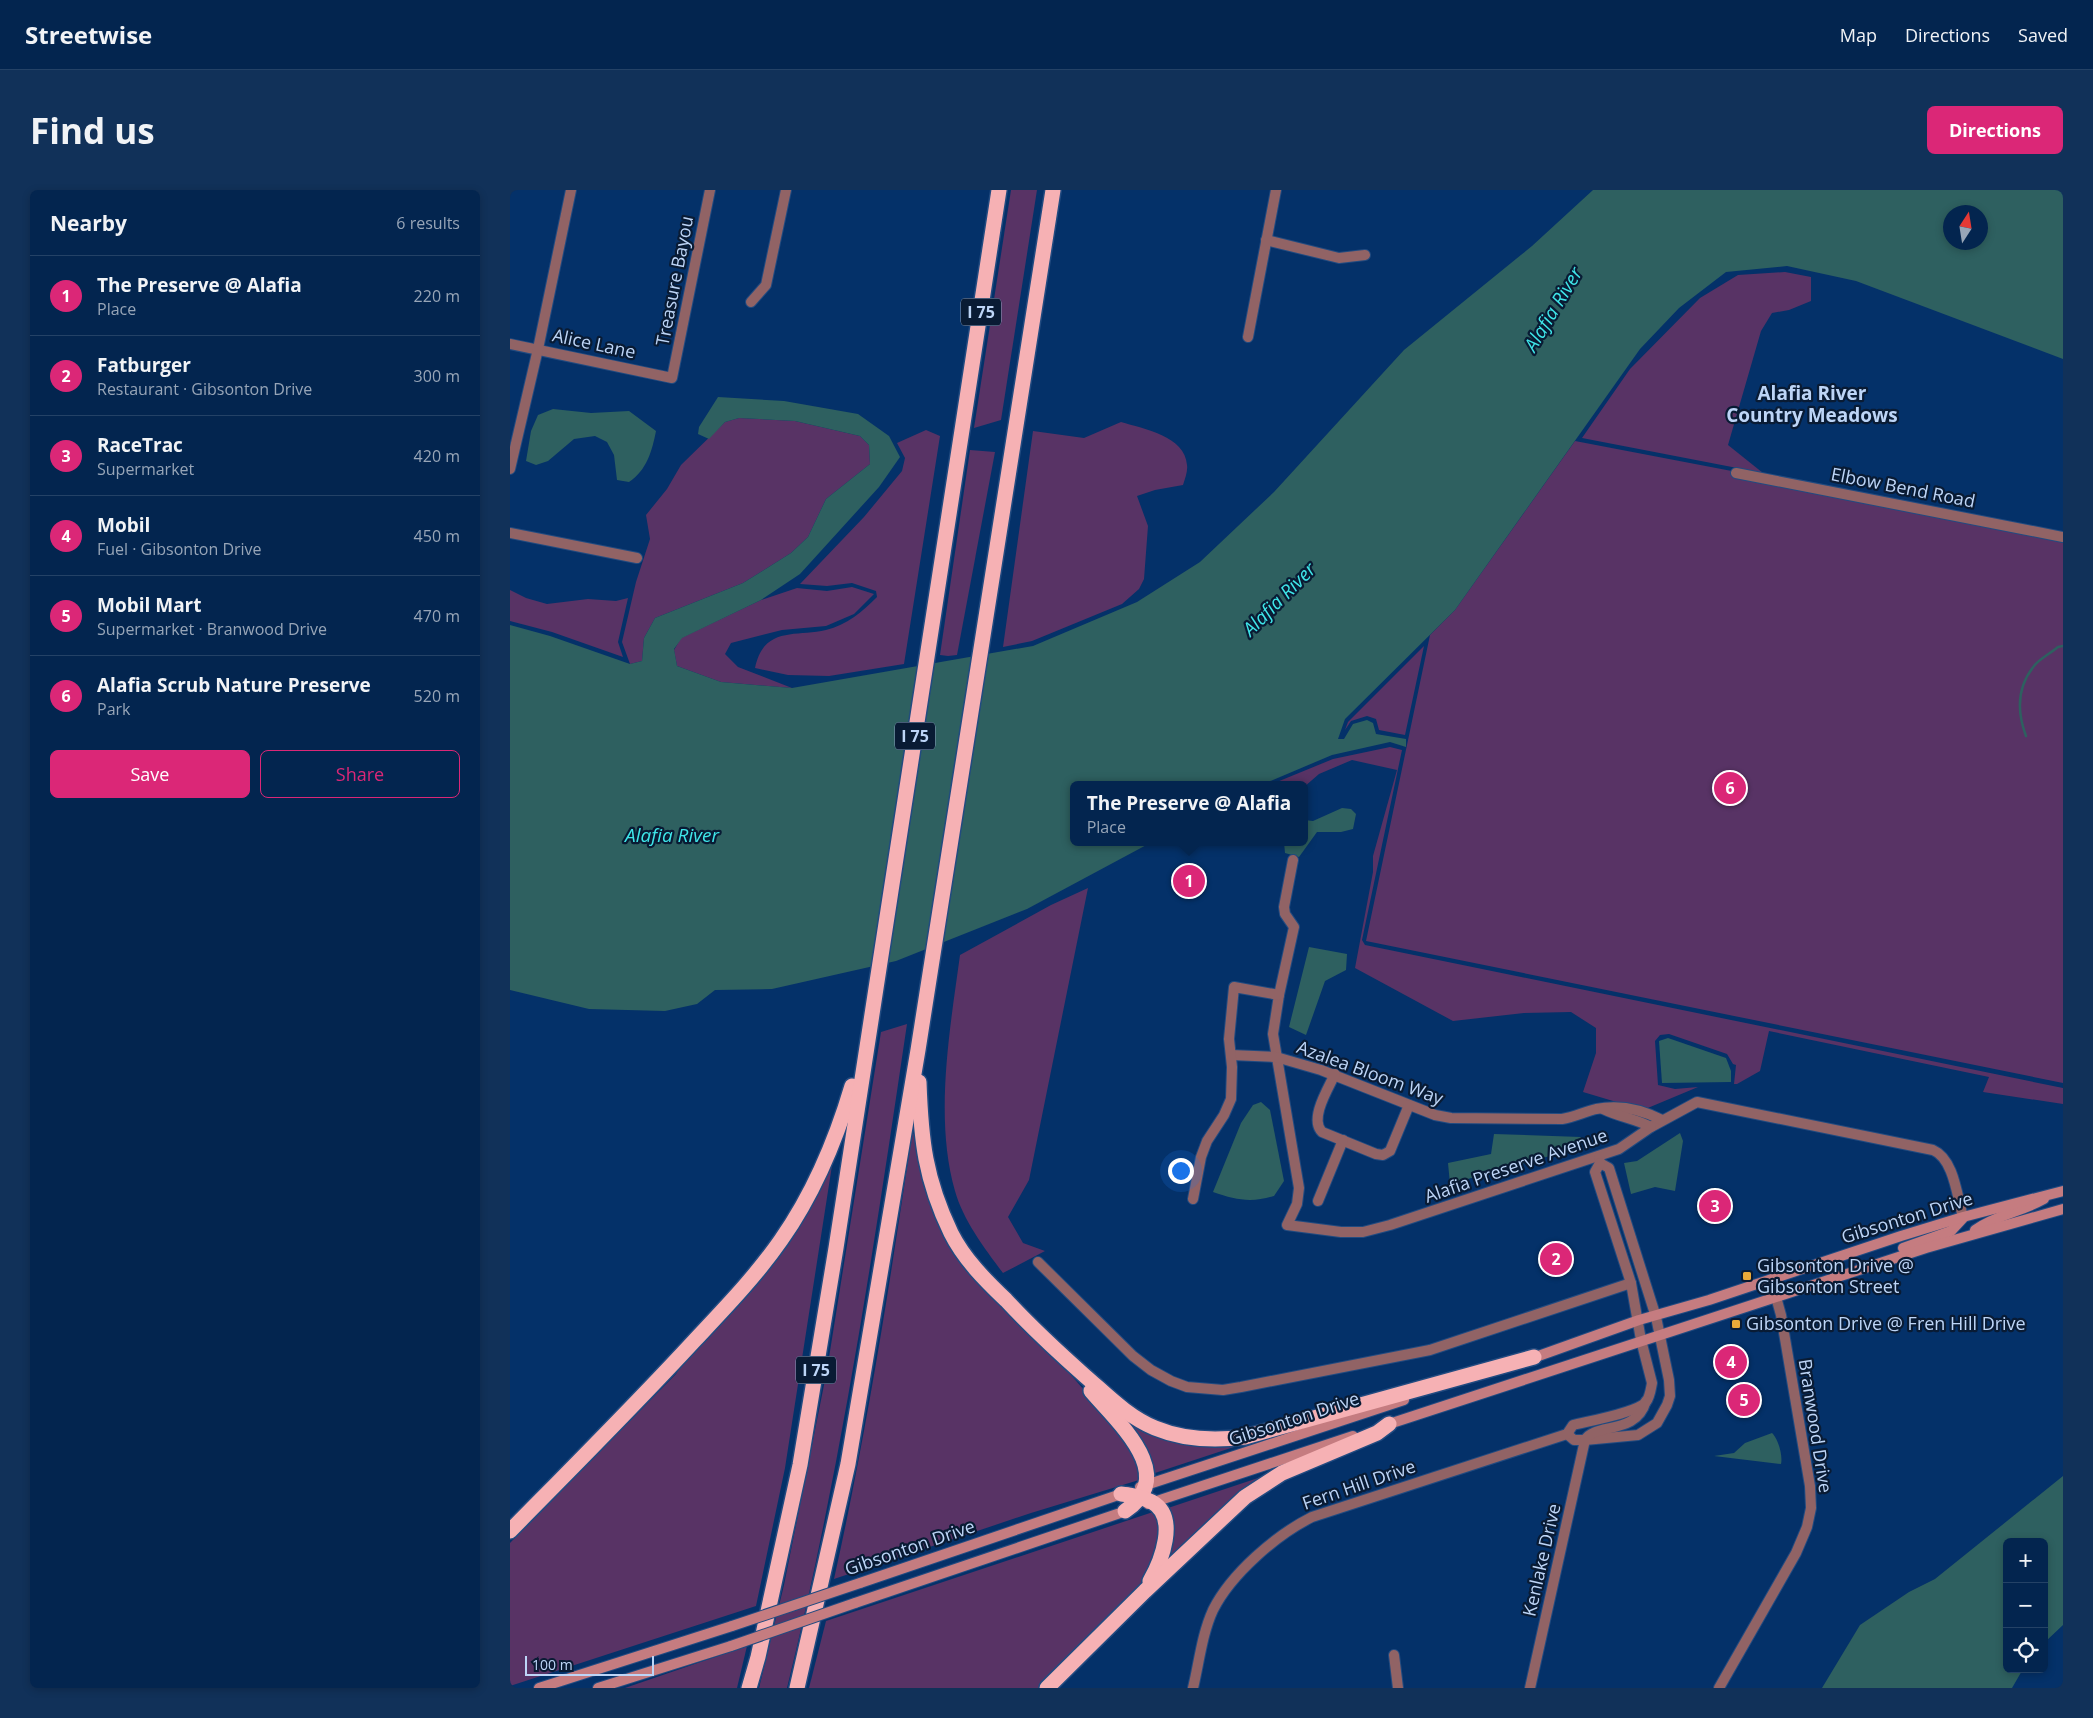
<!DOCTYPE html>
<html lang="en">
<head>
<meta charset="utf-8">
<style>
	:root { --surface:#03254f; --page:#113159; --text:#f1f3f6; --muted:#97a5b7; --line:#244266; --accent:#db2777 }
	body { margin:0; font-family:"Open Sans",sans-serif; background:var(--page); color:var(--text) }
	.controls { position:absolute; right:15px; bottom:15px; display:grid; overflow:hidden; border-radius:8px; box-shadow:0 2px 8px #0003 }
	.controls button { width:45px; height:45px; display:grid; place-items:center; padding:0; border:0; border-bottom:1px solid var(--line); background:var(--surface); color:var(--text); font:25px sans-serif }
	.compass { position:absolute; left:1433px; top:15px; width:45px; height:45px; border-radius:50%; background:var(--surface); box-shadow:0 2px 8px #0003; rotate:12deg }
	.scale { position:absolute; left:15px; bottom:12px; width:129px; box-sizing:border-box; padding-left:5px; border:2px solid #bdd5f7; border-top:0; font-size:14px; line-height:18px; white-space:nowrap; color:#bdd5f7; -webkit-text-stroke:4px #091b34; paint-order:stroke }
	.you { position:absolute; left:670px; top:980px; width:18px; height:18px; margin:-12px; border:4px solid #fff; border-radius:50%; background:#1a73e8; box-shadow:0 0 0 8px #1a73e833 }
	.badge { display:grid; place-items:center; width:32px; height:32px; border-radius:50%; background:var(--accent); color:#fff; font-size:16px; font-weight:700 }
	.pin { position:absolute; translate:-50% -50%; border:2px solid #fff; box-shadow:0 1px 5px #0006 }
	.popup { position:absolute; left:560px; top:591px; width:238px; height:65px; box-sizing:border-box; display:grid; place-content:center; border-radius:8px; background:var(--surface); filter:drop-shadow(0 1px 4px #0005); font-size:16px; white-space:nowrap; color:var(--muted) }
	.popup b { font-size:19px; color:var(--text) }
	.popup::after { content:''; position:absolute; left:50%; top:100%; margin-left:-10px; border:10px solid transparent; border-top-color:var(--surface) }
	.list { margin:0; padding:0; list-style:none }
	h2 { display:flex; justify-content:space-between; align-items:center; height:65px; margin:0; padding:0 20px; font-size:21px }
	h2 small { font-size:16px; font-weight:400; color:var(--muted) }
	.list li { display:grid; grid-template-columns:32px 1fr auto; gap:15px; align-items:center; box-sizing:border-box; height:80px; padding:0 20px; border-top:1px solid var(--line) }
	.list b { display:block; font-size:19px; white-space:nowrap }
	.list p { margin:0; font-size:16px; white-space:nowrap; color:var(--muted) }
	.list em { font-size:16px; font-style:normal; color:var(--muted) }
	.actions { display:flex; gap:10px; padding:15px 20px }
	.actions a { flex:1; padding:11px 0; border:1px solid var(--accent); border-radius:8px; text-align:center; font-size:18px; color:var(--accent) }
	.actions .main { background:var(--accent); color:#fff }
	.icon { flex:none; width:28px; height:28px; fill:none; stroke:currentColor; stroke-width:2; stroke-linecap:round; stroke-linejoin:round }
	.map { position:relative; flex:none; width:1553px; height:1498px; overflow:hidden; border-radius:8px }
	header { display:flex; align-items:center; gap:30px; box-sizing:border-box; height:70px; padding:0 25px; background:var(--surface); border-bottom:1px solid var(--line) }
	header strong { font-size:24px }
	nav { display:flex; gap:28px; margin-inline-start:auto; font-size:18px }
	.intro { display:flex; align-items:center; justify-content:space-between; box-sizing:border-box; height:120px; padding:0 30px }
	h1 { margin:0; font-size:35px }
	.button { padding:12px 22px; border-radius:8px; background:var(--accent); color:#fff; font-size:18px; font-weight:700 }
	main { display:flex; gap:30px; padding:0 30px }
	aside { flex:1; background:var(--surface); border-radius:8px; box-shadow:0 2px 8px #0003 }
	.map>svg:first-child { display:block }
	.green { fill:#583365 }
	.water { fill:#2e6060; fill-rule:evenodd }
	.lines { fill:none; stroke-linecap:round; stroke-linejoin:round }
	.stream { stroke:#2e6060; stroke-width:2.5 }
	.street-casing { stroke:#224b80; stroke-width:12 }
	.secondary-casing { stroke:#224b80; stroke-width:12 }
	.highway-casing { stroke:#224b80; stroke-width:18 }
	.street { stroke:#916365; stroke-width:10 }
	.secondary { stroke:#c57c80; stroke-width:10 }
	.highway { stroke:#f6b1b4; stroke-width:15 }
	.secondary-bridge-casing { stroke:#224b80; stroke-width:12; stroke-linecap:butt }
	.secondary-bridge { stroke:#c57c80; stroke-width:10 }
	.poi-dot { fill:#ebaa39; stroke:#091b34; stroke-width:2 }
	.labels { text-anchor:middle; stroke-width:4.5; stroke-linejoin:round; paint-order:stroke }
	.shield { fill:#091b34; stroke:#879dbc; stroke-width:1 }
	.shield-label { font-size:16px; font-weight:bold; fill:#bdd5f7 }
	.street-label { font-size:18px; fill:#bdd5f7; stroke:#091b34 }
	.poi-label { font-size:18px; fill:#bdd5f7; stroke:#091b34; text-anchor:start }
	.water-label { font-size:19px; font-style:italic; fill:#3fe6e9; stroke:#091b34 }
	.neighbourhood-label { font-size:19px; font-weight:bold; fill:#bdd5f7; stroke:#091b34 }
</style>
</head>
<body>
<header>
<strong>Streetwise</strong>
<nav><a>Map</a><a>Directions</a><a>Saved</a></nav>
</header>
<div class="intro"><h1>Find us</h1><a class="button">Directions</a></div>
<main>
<aside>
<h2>Nearby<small>6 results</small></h2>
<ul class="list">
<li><span class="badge">1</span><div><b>The Preserve @ Alafia</b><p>Place</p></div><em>220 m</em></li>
<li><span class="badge">2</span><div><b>Fatburger</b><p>Restaurant · Gibsonton Drive</p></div><em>300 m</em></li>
<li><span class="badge">3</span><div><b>RaceTrac</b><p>Supermarket</p></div><em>420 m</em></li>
<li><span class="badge">4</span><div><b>Mobil</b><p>Fuel · Gibsonton Drive</p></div><em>450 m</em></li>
<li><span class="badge">5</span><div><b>Mobil Mart</b><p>Supermarket · Branwood Drive</p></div><em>470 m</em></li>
<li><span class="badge">6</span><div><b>Alafia Scrub Nature Preserve</b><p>Park</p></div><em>520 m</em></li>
</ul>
<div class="actions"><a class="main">Save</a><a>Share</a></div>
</aside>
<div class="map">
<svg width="1553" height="1498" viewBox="0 0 1553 1498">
	<rect width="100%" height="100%" fill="#043169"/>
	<g class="green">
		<path d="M501,0H527L491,230L464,238Z"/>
		<path d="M1275,82L1301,87V111L1279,120L1262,123L1251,141L1218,255L1253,283L1072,248L1120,179L1190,108L1228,85Z"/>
		<path d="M229,228L285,231L350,246L359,255L360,274L316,309L298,347L281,363L233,393L145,428L134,448L132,471L120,474L112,452L126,392L140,349L136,325L157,299L171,275L215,232Z"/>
		<path d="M611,232C634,239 675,246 677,275C678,281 675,289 673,295L645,300L627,306L638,336L634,389L629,399L612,414L522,451L493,457L523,241L574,248Z"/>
		<path d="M416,240L430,246L394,474L319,486L278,485L245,478C254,436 285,447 316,440C337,435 352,422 367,407L366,401L342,393L317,396L290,394L354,327L392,281L395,268L387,253Z"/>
		<path d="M1065,251L1374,310L1553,347V893L856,751L920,445L945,420Z"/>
		<path d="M460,260L485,262L447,465L438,466L430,465Z"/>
		<path d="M342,397L364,404L344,424L316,436L272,440L221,453L215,464L228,477L282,498L211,492L167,476L164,460L171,448L251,410L287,398L317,401Z"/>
		<path d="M0,400L16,408L37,414L78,409L106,411L118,408L108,452L113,467L42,442L0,431Z"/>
		<path d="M914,456L895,545L869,540L866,529L857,526L841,531L835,540L838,532Z"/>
		<path d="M880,557L892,560L852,750L855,755L1553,898V914L1473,902L1479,887L1259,841L1250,881L1227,894H1224L1226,875L1223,874L1217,864L1159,844L1150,845L1145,851L1148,895L1165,899L1188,897L1133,920L1073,902L1086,863V838L1061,822L1014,823L943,831L845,778L863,682V666L887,580L842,570L809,584L794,597V595L762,594L823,569Z"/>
		<path d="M578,698L519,990L498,1027L513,1053L535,1061L493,1083C475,1059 453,1030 445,1001C424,928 440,839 450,765L541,715Z"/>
		<path d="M397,834C364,1057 331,1279 277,1498H249L274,1395L317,1180L371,842Z"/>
		<path d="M408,943L435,1034L546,1168L617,1249L630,1270L629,1290L521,1323L324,1389C357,1241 380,1093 402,944Z"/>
		<path d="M323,969L275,1278L246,1416L0,1496V1353L166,1184L190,1146L233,1101Z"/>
		<path d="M619,1231L733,1254L645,1283L638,1262L618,1232Z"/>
		<path d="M751,1287L752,1289L656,1380L658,1318Z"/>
		<path d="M646,1321L649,1327L650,1355L634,1392L533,1498H299L316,1431Z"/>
		<path d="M237,1456L227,1498H115Z"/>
	</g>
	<g class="water">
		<path d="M1083,0H1553V169L1346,91L1277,76L1216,82L1169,118L1130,159L945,420L835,529L828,549H834L843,534L857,530L863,533L866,544L896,549V557L880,552L822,565L751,595H564V652H642L517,719L386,771L262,799L205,800L187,814L155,821L79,819L0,800V435L40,446L120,474L132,471L134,448L145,428L233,393L281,363L298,347L316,309L360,274L359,255L350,246L285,231L229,228L215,232L199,249L188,244L189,237L208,207L274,211L348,224L379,246L390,267L369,297L290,384L251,410L172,448L164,459L167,476L211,492L282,498L523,456L627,412L690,372L764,302L894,160L1022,56ZM1440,22H1470V52H1440Z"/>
		<path d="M43,219L81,223L119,221L146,241C142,261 137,280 119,292L107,290L104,265L97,252L85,246L64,249L38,271L26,275L16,271L21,241L28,225Z"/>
		<path d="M832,618L841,619L846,624L843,639L831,642H807L789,667L775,663L774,652H794V630L803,631Z"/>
		<path d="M799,757L837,764L836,780L815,791L796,845L779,837Z"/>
		<path d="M1158,848L1216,868L1221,881V892L1152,893L1149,851Z"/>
		<path d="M751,912L760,920L774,991L764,1006C741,1013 726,1010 703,1002L731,933L743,915Z"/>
		<path d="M1170,943L1173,951L1165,1001L1145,997L1121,1004L1114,973L1127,971Z"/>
		<path d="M984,944L1071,947L1068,958L940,994L938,973L981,964Z"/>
		<path d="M1262,1243C1268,1249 1273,1265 1271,1274L1204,1266L1224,1263L1235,1253Z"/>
		<path d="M1553,1286V1435L1534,1453V1352H1497V1479H1513L1502,1498H1312L1350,1435L1399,1402L1425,1389Z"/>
	</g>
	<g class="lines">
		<path class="stream" d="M1516,546C1507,522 1507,497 1524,476C1529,469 1541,463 1548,457L1553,456"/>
		<defs>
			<g id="street">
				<path d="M756,50L829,68L855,65"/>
				<path d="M241,112L256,95L276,0"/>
				<path d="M738,147L766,0"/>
				<path d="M0,154L162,188L200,0"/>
				<path d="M0,279L28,159L61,0"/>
				<path d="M1226,283L1553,347"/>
				<path d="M0,343L127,368"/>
				<path d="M783,670L774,717L775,724L784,737L769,805L763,844L789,998L787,1014L777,1035L831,1042H853L880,1035L1109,959L1141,937L1187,912L1423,960C1444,969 1447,1006 1453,1027"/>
				<path d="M721,865L766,867L811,880L925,925L941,928L1052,929C1064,927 1074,922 1086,919C1110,914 1131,919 1152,930"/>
				<path d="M825,884C818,899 799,929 812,942L866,964L873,965L880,961L899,915"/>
				<path d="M1093,919C1109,927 1126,929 1141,937"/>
				<path d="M683,1009L691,967L697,951L714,925L721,909L722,877L719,849L724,797L769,805"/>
				<path d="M808,1011L833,950"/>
				<path d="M528,1072L623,1166L641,1180L661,1191L677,1197L713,1200L731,1197L920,1160L1121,1093"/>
				<path d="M1057,1244L1064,1250H1075L1128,1245L1147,1233L1157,1215L1160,1206L1159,1190L1146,1127L1099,978L1090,973L1089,967"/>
				<path d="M884,1465L888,1498"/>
				<path d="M683,1498C689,1473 692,1444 703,1420C721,1384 766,1345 802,1327L1057,1244L1063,1235C1079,1231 1126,1223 1136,1212C1140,1207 1141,1198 1142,1193L1131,1150L1121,1093L1085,982L1090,973"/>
				<path d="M1020,1498L1075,1250C1085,1232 1126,1246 1136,1211"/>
				<path d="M1209,1498L1286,1363L1297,1337L1301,1318L1300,1296L1271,1125L1266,1107"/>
			</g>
			<g id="secondary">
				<path d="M1465,1040C1486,1025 1511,1022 1534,1009"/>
				<path d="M1393,1058L1441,1041L1453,1028"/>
				<path d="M1020,1169L1129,1130L1199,1110L1391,1046L1453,1027L1553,1001"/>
				<path d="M873,1236L1416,1058L1553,1019"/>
				<path d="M630,1297L894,1210"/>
				<path d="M638,1314L843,1246"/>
				<path d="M350,1393L617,1302"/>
				<path d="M345,1413L619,1320"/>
				<path d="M29,1498L222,1436"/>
				<path d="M88,1498L221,1456"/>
			</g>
			<g id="highway">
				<path d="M409,892C411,950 415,989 441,1043C454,1069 475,1090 496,1110C521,1137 548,1162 575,1186C597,1205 618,1227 645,1238C674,1250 704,1251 735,1247L1024,1167"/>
				<path d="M581,1201C608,1233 669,1285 615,1321"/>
				<path d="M611,1304C622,1305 632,1307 642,1312C669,1327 651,1372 640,1391"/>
				<path d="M0,1341C62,1278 125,1215 185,1150C215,1118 246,1086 271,1050C304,1003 326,950 342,896"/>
				<path d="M239,1498L248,1467L290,1275L326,1058L489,0"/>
				<path d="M287,1498L338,1274L408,860L543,0"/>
				<path d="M537,1498L635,1401L735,1307L772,1283L867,1243L879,1234"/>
			</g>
		</defs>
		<use href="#street" class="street-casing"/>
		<use href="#secondary" class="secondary-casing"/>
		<use href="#highway" class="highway-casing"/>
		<use href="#street" class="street"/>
		<use href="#secondary" class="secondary"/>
		<use href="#highway" class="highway"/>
		<defs>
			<g id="secondary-bridge">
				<path d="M222,1436L350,1393"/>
				<path d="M221,1456L345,1413"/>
			</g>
		</defs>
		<use href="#secondary-bridge" class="secondary-bridge-casing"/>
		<use href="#secondary-bridge" class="secondary-bridge"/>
	</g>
	<g class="poi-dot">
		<rect x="1232" y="1081" width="10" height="10" rx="2.5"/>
		<rect x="1221" y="1129" width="10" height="10" rx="2.5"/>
	</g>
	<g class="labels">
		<g class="shield">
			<rect x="451" y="108.5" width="40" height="27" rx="4"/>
			<rect x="385" y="532.5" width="40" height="27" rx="4"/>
			<rect x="286" y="1166.5" width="40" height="27" rx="4"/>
		</g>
		<g class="shield-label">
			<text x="471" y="128">I 75</text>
			<text x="405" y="552">I 75</text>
			<text x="306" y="1186">I 75</text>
		</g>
		<g class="street-label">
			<text transform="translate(165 91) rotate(-79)" y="6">Treasure Bayou</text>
			<text transform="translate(84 154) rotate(12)" y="6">Alice Lane</text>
			<text transform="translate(1393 298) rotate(11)" y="6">Elbow Bend Road</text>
			<text transform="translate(860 883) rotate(20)" y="6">Azalea Bloom Way</text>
			<text transform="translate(1006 976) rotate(-19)" y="6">Alafia Preserve Avenue</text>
			<text transform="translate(1397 1028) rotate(-17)" y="6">Gibsonton Drive</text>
			<text transform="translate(784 1229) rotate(-18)" y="6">Gibsonton Drive</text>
			<text transform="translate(1305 1236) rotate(81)" y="6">Branwood Drive</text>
			<text transform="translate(849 1295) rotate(-19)" y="6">Fern Hill Drive</text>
			<text transform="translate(400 1358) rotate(-19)" y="6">Gibsonton Drive</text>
			<text transform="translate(1032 1370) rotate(-77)" y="6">Kenlake Drive</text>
		</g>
		<g class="poi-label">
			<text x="1247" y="1082">Gibsonton Drive @<tspan x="1247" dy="21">Gibsonton Street</tspan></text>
			<text x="1236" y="1140">Gibsonton Drive @ Fren Hill Drive</text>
		</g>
		<g class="water-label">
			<text transform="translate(1043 119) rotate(-59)" y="7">Alafia River</text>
			<text transform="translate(769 409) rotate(-45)" y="7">Alafia River</text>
			<text x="162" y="652">Alafia River</text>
		</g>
		<g class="neighbourhood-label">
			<text x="1302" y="210">Alafia River<tspan x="1302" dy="22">Country Meadows</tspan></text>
		</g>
	</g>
</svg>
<div class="controls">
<button>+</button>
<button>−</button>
<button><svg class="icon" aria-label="locate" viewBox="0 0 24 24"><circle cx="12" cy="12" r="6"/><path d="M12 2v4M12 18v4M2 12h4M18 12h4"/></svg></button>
</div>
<svg class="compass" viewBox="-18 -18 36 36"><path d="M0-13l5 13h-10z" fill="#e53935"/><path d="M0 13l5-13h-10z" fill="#97a5b7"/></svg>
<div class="scale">100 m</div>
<div class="you"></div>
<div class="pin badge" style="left:679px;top:691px">1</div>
<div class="popup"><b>The Preserve @ Alafia</b>Place</div>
<div class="pin badge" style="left:1046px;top:1069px">2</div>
<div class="pin badge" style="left:1205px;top:1016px">3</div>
<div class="pin badge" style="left:1221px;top:1172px">4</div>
<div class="pin badge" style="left:1234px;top:1210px">5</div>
<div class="pin badge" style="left:1220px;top:598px">6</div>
</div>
</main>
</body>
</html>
